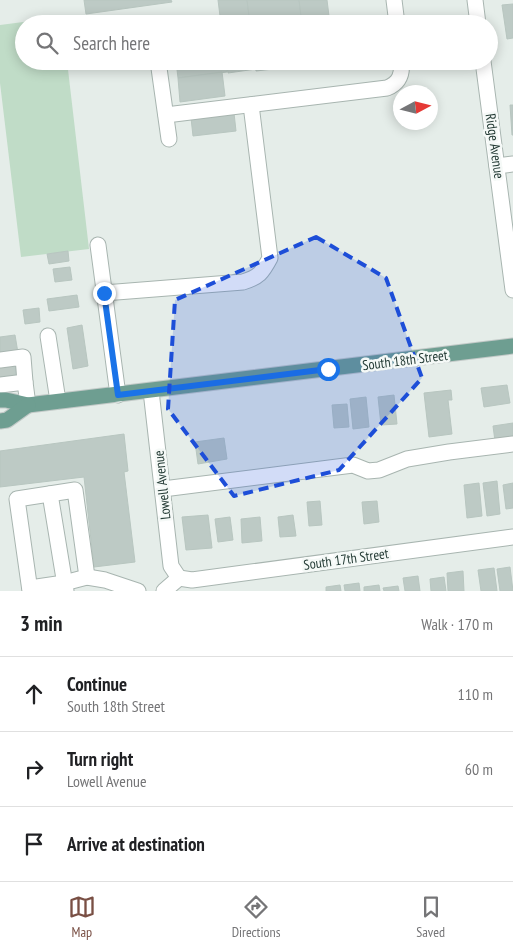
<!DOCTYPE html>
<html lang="en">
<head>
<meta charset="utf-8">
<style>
	:root { --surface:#fff; --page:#f2f2f2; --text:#202124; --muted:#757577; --line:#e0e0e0; --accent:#794f44 }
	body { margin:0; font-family:"PT Sans Narrow",sans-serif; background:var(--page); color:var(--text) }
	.compass { position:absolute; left:393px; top:85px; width:45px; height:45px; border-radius:50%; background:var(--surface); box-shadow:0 2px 12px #0003; rotate:83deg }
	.stop { position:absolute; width:15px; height:15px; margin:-11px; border:4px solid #1a73e8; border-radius:50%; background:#fff }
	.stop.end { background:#1a73e8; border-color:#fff; box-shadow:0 1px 5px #0008 }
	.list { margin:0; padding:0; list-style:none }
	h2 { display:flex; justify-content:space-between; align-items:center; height:65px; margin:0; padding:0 20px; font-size:21px }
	h2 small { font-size:16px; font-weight:400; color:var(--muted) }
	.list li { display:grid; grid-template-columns:32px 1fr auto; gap:15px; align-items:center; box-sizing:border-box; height:75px; padding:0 20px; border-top:1px solid var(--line) }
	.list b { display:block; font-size:19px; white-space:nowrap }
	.list p { margin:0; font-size:16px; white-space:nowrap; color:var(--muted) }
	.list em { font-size:16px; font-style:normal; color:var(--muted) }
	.icon { flex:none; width:28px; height:28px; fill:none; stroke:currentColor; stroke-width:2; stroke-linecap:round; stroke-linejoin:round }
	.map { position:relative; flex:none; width:513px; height:591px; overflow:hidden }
	.search { position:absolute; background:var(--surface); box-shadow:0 2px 12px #0003; left:15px; right:15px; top:15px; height:55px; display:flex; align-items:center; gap:12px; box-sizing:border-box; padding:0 18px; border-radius:28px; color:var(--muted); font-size:19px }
	.sheet { height:290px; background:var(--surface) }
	nav { display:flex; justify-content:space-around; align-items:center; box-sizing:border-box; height:70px; border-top:1px solid var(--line); background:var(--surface); font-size:14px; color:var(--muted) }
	nav a { display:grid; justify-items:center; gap:2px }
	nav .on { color:var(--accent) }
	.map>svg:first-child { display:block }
	.green { fill:#c0dcc7 }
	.building { fill:#bdcac5; stroke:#b8c6c0 }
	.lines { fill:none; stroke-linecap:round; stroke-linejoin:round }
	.minor-tunnel { stroke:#bfcac5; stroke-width:15; stroke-dasharray:15 8; stroke-linecap:butt }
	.minor-casing { stroke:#a8b5b0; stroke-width:17 }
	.major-casing { stroke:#c2c9c7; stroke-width:17 }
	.minor { stroke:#fff; stroke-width:15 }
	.major { stroke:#6e9e91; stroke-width:15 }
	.route { stroke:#1a73e8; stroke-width:6 }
	.marked { fill:#1d4ed8; fill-opacity:0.2; stroke:#1d4ed8; stroke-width:4; stroke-dasharray:10 6; stroke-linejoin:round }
	.labels { text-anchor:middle; stroke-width:5; stroke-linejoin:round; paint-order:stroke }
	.street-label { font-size:14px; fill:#263d37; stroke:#f5f9f7 }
</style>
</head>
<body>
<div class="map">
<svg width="513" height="591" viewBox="0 0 513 591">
	<rect width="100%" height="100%" fill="#e5ede9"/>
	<path class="green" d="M62,17L63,24H24V61H67L89,249L21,257L0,83V25Z"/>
	<g class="building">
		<path d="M84,0H171L172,2L86,14Z"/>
		<path d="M218,0H247L250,24H221Z"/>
		<path d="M247,0H299L302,24H250Z"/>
		<path d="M299,0H327L330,24H302Z"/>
		<path d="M513,4V38L507,39L502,5Z"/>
		<path d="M176,61H226L227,72L178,78Z"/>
		<path d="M226,61H255L256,69L228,73Z"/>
		<path d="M255,61H306L307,65L256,71Z"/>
		<path d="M306,61H335L307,65Z"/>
		<path d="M222,72L225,96L180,102L178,78Z"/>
		<path d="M510,105H513V135H512Z"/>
		<path d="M234,113L236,131L193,136L191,118Z"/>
		<path d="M68,251L69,261L49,264L47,254Z"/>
		<path d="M70,267L72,280L55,282L53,269Z"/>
		<path d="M77,295L79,307L49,311L47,299Z"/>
		<path d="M39,308L40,322L25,324L23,310Z"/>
		<path d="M82,325L88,366L73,369L67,328Z"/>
		<path d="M15,335L18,353L0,356V337Z"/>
		<path d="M16,364L17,377L0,379V366Z"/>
		<path d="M507,385L510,403L484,407L481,388Z"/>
		<path d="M451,390L452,400H448L452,434L429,437L424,393Z"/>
		<path d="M394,395L397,424L381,425L378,397Z"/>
		<path d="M366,397L369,427L353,429L350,399Z"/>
		<path d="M347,404L349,427L334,428L332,405Z"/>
		<path d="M513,423V438L495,441L493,426Z"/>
		<path d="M124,434L128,471L124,472L135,562L94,567L84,477L0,487V451Z"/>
		<path d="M224,438L227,459L198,464L195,442Z"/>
		<path d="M497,481L500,514L487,516L483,483Z"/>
		<path d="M479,483L482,516L467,518L464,485Z"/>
		<path d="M513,483V508L506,509L503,485Z"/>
		<path d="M320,501L322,525L309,526L307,502Z"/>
		<path d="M377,501L379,522L364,524L362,502Z"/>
		<path d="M208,515L212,548L186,550L182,517Z"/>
		<path d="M293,515L296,536L280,537L278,517Z"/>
		<path d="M230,517L233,540L218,542L215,519Z"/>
		<path d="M260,517L262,541L242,543L241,519Z"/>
		<path d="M510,567L513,591H500L497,569Z"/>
		<path d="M494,568L497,591H481L478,570Z"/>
		<path d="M463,571L464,591H448L447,573Z"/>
		<path d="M418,576L420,591H405L403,578Z"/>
		<path d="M444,577L446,591H431L430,579Z"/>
		<path d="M359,583L360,591H345L344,585Z"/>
		<path d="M340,585L341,591H326V587Z"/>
		<path d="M379,585L380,591H364V587Z"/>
		<path d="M398,586L399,591H384L383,588Z"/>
	</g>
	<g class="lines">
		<path class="minor-tunnel" d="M5,366L7,378"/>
		<defs>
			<g id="minor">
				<path d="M394,0L397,24"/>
				<path d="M475,0L478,24"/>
				<path d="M158,61L169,139"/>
				<path d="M483,61L513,290"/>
				<path d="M166,115L387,88C399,83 403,75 401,61"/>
				<path d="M497,166L513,164"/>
				<path d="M98,245L118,395"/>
				<path d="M104,293L243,282C259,277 262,273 270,258L251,105"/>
				<path d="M48,336L58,401"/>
				<path d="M0,360L23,357L25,382"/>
				<path d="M0,385L25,382L28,405"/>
				<path d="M151,391L171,566L179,578"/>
				<path d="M163,489L353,465L368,471L379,470L407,459L449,452L513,444"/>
				<path d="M50,494L66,591"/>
				<path d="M179,578L192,580L513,537"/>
				<path d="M30,588L64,583L87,577L105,580L138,591"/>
				<path d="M30,591L17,499L75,490L87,577"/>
				<path d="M164,591L179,578"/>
			</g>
			<g id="major">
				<path d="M0,400H6L28,405L513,346"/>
				<path d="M0,421L7,420L28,405"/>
			</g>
		</defs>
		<use href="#minor" class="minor-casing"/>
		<use href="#major" class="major-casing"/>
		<use href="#minor" class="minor"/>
		<use href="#major" class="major"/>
	</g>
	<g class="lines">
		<path class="route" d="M104,293L118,395L328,369"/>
	</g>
	<path class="marked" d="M316,237L386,278L422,378L339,470L234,496L168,409L175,300Z"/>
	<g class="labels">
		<g class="street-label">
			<text transform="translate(495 146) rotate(82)" y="5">Ridge Avenue</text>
			<text transform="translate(405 360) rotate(-7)" y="5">South 18th Street</text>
			<text transform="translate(162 485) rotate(-96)" y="5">Lowell Avenue</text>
			<text transform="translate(346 559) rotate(-8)" y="5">South 17th Street</text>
		</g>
	</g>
</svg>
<svg class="compass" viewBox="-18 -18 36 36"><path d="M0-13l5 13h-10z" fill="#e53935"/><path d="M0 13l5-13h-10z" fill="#757577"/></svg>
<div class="stop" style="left:328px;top:369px"></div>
<div class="stop end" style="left:104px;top:293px"></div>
<div class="search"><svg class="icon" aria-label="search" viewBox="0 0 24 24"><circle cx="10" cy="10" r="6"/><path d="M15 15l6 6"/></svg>Search here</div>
</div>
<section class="sheet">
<h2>3 min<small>Walk · 170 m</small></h2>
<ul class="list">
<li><svg class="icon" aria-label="ahead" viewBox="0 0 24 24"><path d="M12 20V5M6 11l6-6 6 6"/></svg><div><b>Continue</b><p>South 18th Street</p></div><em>110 m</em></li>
<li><svg class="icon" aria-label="right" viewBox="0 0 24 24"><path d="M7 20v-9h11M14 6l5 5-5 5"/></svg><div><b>Turn right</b><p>Lowell Avenue</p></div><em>60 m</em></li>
<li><svg class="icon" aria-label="arrive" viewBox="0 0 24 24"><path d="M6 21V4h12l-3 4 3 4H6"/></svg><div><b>Arrive at destination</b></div></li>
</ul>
</section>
<nav>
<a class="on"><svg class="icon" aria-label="map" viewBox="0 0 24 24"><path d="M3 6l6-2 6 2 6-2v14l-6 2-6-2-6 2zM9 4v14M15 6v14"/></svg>Map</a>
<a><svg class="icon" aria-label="directions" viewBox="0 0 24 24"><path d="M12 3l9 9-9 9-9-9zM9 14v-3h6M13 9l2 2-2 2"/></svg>Directions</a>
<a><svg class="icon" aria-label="saved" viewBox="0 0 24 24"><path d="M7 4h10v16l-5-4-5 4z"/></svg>Saved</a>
</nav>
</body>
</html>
